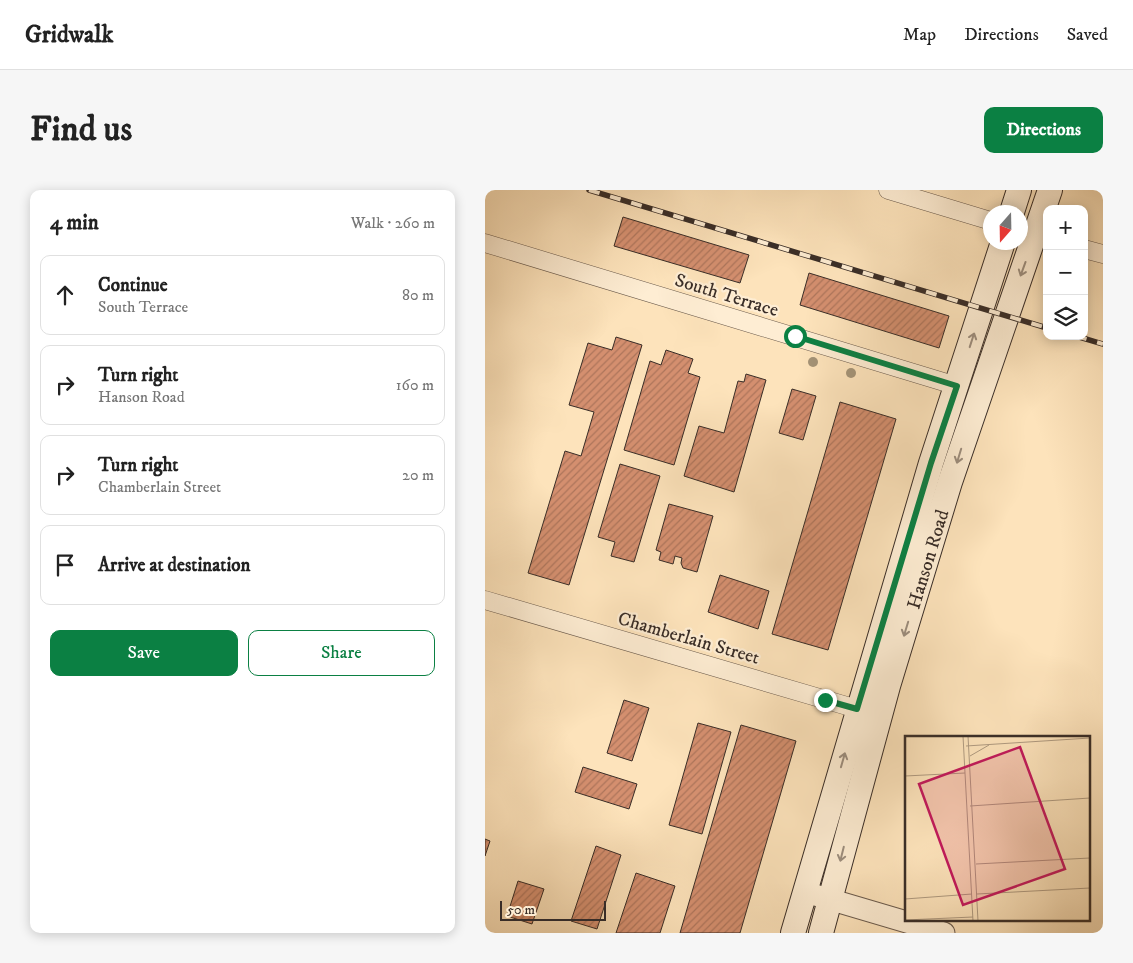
<!DOCTYPE html>
<html lang="en">
<head>
<meta charset="utf-8">
<style>
	:root { --surface:#fff; --page:#f6f6f6; --text:#222; --muted:#767676; --line:#e0e0e0; --accent:#0b8043 }
	body { margin:0; font-family:"IM FELL DW Pica",serif; background:var(--page); color:var(--text) }
	.controls { position:absolute; right:15px; top:15px; display:grid; overflow:hidden; border-radius:10px; box-shadow:0 2px 12px #0003 }
	.controls button { width:45px; height:45px; display:grid; place-items:center; padding:0; border:0; border-bottom:1px solid var(--line); background:var(--surface); color:var(--text); font:25px sans-serif }
	.compass { position:absolute; left:498px; top:15px; width:45px; height:45px; border-radius:50%; background:var(--surface); box-shadow:0 2px 12px #0003; rotate:200deg }
	.scale { position:absolute; left:15px; bottom:12px; width:106px; box-sizing:border-box; padding-left:5px; border:2px solid #392d27; border-top:0; font-size:14px; line-height:18px; white-space:nowrap; color:#392d27; -webkit-text-stroke:4px #feedd3; paint-order:stroke }
	.stop { position:absolute; width:15px; height:15px; margin:-11px; border:4px solid #0b8043; border-radius:50%; background:#fff }
	.stop.end { background:#0b8043; border-color:#fff; box-shadow:0 1px 5px #0008 }
	.list { margin:0; padding:0; list-style:none }
	h2 { display:flex; justify-content:space-between; align-items:center; height:65px; margin:0; padding:0 20px; font-size:21px }
	h2 small { font-size:16px; font-weight:400; color:var(--muted) }
	.list li { display:grid; grid-template-columns:32px 1fr auto; gap:15px; align-items:center; box-sizing:border-box; height:80px; margin:0 10px 10px; padding:0 10px; border:1px solid var(--line); border-radius:10px }
	.list b { display:block; font-size:19px; white-space:nowrap }
	.list p { margin:0; font-size:16px; white-space:nowrap; color:var(--muted) }
	.list em { font-size:16px; font-style:normal; color:var(--muted) }
	.actions { display:flex; gap:10px; padding:15px 20px }
	.actions a { flex:1; padding:11px 0; border:1px solid var(--accent); border-radius:10px; text-align:center; font-size:18px; color:var(--accent) }
	.actions .main { background:var(--accent); color:#fff }
	.icon { flex:none; width:28px; height:28px; fill:none; stroke:currentColor; stroke-width:2; stroke-linecap:round; stroke-linejoin:round }
	.map { position:relative; flex:none; width:618px; height:743px; overflow:hidden; border-radius:10px }
	header { display:flex; align-items:center; gap:30px; box-sizing:border-box; height:70px; padding:0 25px; background:var(--surface); border-bottom:1px solid var(--line) }
	header strong { font-size:24px }
	nav { display:flex; gap:28px; margin-inline-start:auto; font-size:18px }
	.intro { display:flex; align-items:center; justify-content:space-between; box-sizing:border-box; height:120px; padding:0 30px }
	h1 { margin:0; font-size:35px }
	.button { padding:12px 22px; border-radius:10px; background:var(--accent); color:#fff; font-size:18px; font-weight:700 }
	main { display:flex; gap:30px; padding:0 30px }
	aside { flex:1; background:var(--surface); border-radius:10px; box-shadow:0 2px 12px #0003 }
	.map>svg:first-child { display:block }
	.building { fill:url(#building-hatch); stroke:#392d27 }
	.lines { fill:none; stroke-linecap:round; stroke-linejoin:round }
	.minor-casing { stroke:#6a5a4c; stroke-width:19 }
	.tertiary-casing { stroke:#6a5a4c; stroke-width:23 }
	.secondary-casing { stroke:#392d27; stroke-width:26 }
	.minor { stroke:#feedd3; stroke-width:18 }
	.tertiary { stroke:#feedd3; stroke-width:21 }
	.secondary { stroke:#feedd3; stroke-width:24 }
	.rail-casing { stroke:#392d27; stroke-width:5.5 }
	.rail { stroke:#feedd3; stroke-width:4; stroke-dasharray:11; stroke-linecap:butt }
	.tree { fill:#a49377 }
	.oneway { stroke:#9c8d7d }
	.route { stroke:#0b8043; stroke-width:6 }
	.labels { text-anchor:middle; stroke-width:4.5; stroke-linejoin:round; paint-order:stroke }
	.street-label { font-size:19px; fill:#392d27; stroke:#feedd3 }
	.inset-road { fill:none; stroke:#af9a80; stroke-width:1 }
	.view { fill:#c2185b; fill-opacity:0.15; stroke:#c2185b; stroke-width:2.5 }
	.inset-edge { fill:none; stroke:#392d27; stroke-width:2.5 }
</style>
</head>
<body>
<header>
<strong>Gridwalk</strong>
<nav><a>Map</a><a>Directions</a><a>Saved</a></nav>
</header>
<div class="intro"><h1>Find us</h1><a class="button">Directions</a></div>
<main>
<aside>
<h2>4 min<small>Walk · 260 m</small></h2>
<ul class="list">
<li><svg class="icon" aria-label="ahead" viewBox="0 0 24 24"><path d="M12 20V5M6 11l6-6 6 6"/></svg><div><b>Continue</b><p>South Terrace</p></div><em>80 m</em></li>
<li><svg class="icon" aria-label="right" viewBox="0 0 24 24"><path d="M7 20v-9h11M14 6l5 5-5 5"/></svg><div><b>Turn right</b><p>Hanson Road</p></div><em>160 m</em></li>
<li><svg class="icon" aria-label="right" viewBox="0 0 24 24"><path d="M7 20v-9h11M14 6l5 5-5 5"/></svg><div><b>Turn right</b><p>Chamberlain Street</p></div><em>20 m</em></li>
<li><svg class="icon" aria-label="arrive" viewBox="0 0 24 24"><path d="M6 21V4h12l-3 4 3 4H6"/></svg><div><b>Arrive at destination</b></div></li>
</ul>
<div class="actions"><a class="main">Save</a><a>Share</a></div>
</aside>
<div class="map">
<svg width="618" height="743" viewBox="0 0 618 743">
	<defs>
		<pattern id="building-hatch" width="6" height="6" patternUnits="userSpaceOnUse" patternTransform="scale(1.25)"><rect width="6" height="6" fill="#d48f6f"/><path d="M-1 1l2-2M0 6l6-6M5 7l2-2" fill="none" stroke="#ad755b"/></pattern>
	</defs>
	<rect width="100%" height="100%" fill="#fde3bb"/>
	<filter id="stains"><feTurbulence type="fractalNoise" baseFrequency=".004" numOctaves="4"/><feColorMatrix values="0 0 0 0 .2 0 0 0 0 .09 0 0 0 0 .02 0 0 0 .5 -.17"/></filter>
	<radialGradient id="worn" r=".72"><stop offset=".6" stop-color="#630" stop-opacity="0"/><stop offset="1" stop-color="#630" stop-opacity=".3"/></radialGradient>
	<g class="building">
		<path d="M138,27L264,65L255,93L129,56Z"/>
		<path d="M324,83L464,126L454,158L315,115Z"/>
		<path d="M131,147L157,155L84,395L43,383L80,261L96,266L109,222L84,215L103,153L127,160Z"/>
		<path d="M181,160L208,169L203,183L215,187L189,275L139,260L165,171L176,175Z"/>
		<path d="M261,184L281,190L249,302L199,286L214,236L239,243L253,191L259,192Z"/>
		<path d="M307,199L331,206L318,250L294,243Z"/>
		<path d="M355,212L411,229L343,460L287,444Z"/>
		<path d="M135,274L175,286L149,372L126,366L130,352L113,347Z"/>
		<path d="M184,314L228,326L212,382L198,378L196,373L197,368L190,366L188,374L174,370L176,362L171,360Z"/>
		<path d="M235,385L284,401L273,439L223,422Z"/>
		<path d="M139,510L164,518L147,571L122,563Z"/>
		<path d="M213,533L246,542L217,644L184,635Z"/>
		<path d="M256,535L311,551L255,743H195Z"/>
		<path d="M98,577L152,594L144,619L90,602Z"/>
		<path d="M0,649L5,651L0,666Z"/>
		<path d="M111,656L136,665L112,739L86,731Z"/>
		<path d="M151,683L190,696L175,743H131Z"/>
		<path d="M33,691L59,699L47,734L22,726Z"/>
	</g>
	<g class="lines">
		<defs>
			<g id="minor">
				<path d="M403,0L506,31"/>
				<path d="M0,53L472,196"/>
				<path d="M599,59L618,64"/>
				<path d="M0,410L386,523"/>
			</g>
			<path id="tertiary" d="M320,702L459,743"/>
			<g id="secondary">
				<path d="M527,22L534,0"/>
				<path d="M308,743L446,273L518,52"/>
				<path d="M336,743L403,496L465,292L565,0"/>
			</g>
		</defs>
		<use href="#minor" class="minor-casing"/>
		<use href="#tertiary" class="tertiary-casing"/>
		<use href="#secondary" class="secondary-casing"/>
		<use href="#minor" class="minor"/>
		<use href="#tertiary" class="tertiary"/>
		<use href="#secondary" class="secondary"/>
		<defs>
			<g id="rail">
				<path d="M104,0L562,138"/>
				<path d="M591,146L618,154"/>
			</g>
		</defs>
		<use href="#rail" class="rail-casing"/>
		<use href="#rail" class="rail"/>
	</g>
	<g class="tree">
		<circle cx="328" cy="172" r="5"/>
		<circle cx="366" cy="183" r="5"/>
	</g>
	<defs><path id="oneway-shaft" d="M-6 0H5M1.5-3L5.5 0L1.5 3" fill="none" stroke-width="1.6" stroke-linecap="round" stroke-linejoin="round" transform="scale(1.25)"/></defs>
	<g class="oneway">
		<use href="#oneway-shaft" transform="translate(538 79) rotate(110)"/>
		<use href="#oneway-shaft" transform="translate(487 150) rotate(-72)"/>
		<use href="#oneway-shaft" transform="translate(474 266) rotate(107)"/>
		<use href="#oneway-shaft" transform="translate(421 439) rotate(107)"/>
		<use href="#oneway-shaft" transform="translate(358 570) rotate(-74)"/>
		<use href="#oneway-shaft" transform="translate(357 664) rotate(104)"/>
	</g>
	<g class="lines">
		<path class="route" d="M310,146L472,196L446,273L372,519L340,510"/>
	</g>
	<g class="labels">
		<g class="street-label">
			<text transform="translate(242 104) rotate(17)" y="7">South Terrace</text>
			<text transform="translate(442 369) rotate(-73)" y="7">Hanson Road</text>
			<text transform="translate(204 447) rotate(16)" y="7">Chamberlain Street</text>
		</g>
	</g>
	<g transform="translate(420 546)">
		<rect width="185" height="185" fill="#fde3bb"/>
		<path class="inset-road" d="M58,0L68,185M63,0L73,185M61,10L185,2M65,20L84,9M0,40L60,37M65,70L185,62M71,128L185,122M72,158L185,152M0,163L67,158M0,184L68,181"/>
		<path class="view" d="M115,11L160,133L58,169L14,48Z"/>
		<rect width="185" height="185" class="inset-edge"/>
	</g>
	<rect width="100%" height="100%" filter="url(#stains)"/>
	<rect width="100%" height="100%" fill="url(#worn)"/>
</svg>
<div class="controls">
<button>+</button>
<button>−</button>
<button><svg class="icon" aria-label="layers" viewBox="0 0 24 24"><path d="M12 4l9 5-9 5-9-5zM3 14l9 5 9-5"/></svg></button>
</div>
<svg class="compass" viewBox="-18 -18 36 36"><path d="M0-13l5 13h-10z" fill="#e53935"/><path d="M0 13l5-13h-10z" fill="#767676"/></svg>
<div class="scale">50 m</div>
<div class="stop" style="left:310px;top:146px"></div>
<div class="stop end" style="left:340px;top:510px"></div>
</div>
</main>
</body>
</html>
